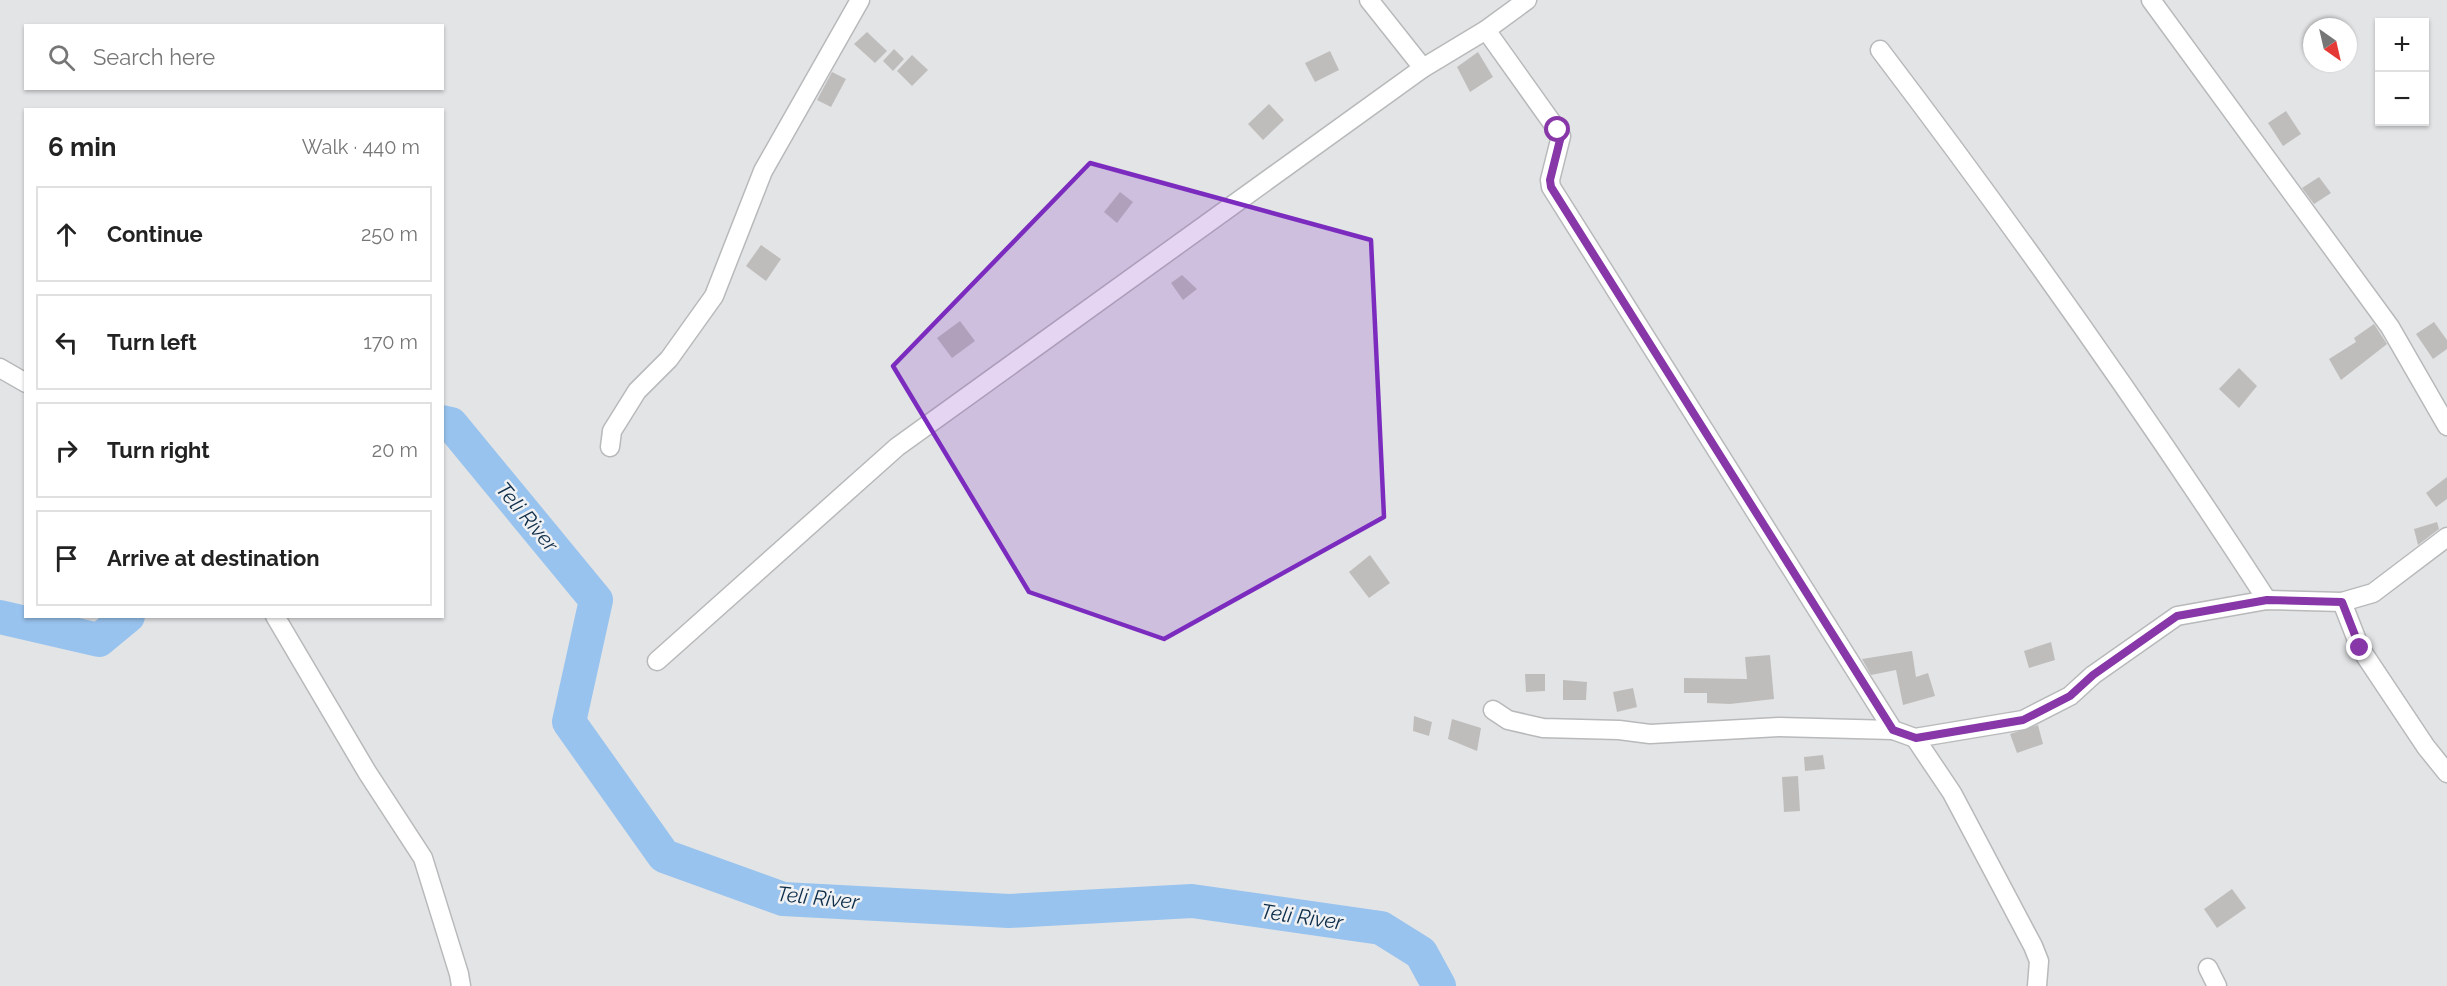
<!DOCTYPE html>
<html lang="en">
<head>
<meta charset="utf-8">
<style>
	:root { --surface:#fff; --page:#f6f6f6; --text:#222; --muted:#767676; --line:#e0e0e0 }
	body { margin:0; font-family:Raleway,sans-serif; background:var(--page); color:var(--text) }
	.controls { position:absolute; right:18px; top:18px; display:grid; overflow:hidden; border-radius:0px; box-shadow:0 2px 4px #0004 }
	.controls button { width:54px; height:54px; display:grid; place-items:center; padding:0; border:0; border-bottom:2px solid var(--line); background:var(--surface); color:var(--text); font:30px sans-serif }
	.compass { position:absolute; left:2303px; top:18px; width:54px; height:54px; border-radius:50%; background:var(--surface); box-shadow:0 2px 4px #0004; rotate:146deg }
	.stop { position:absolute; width:18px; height:18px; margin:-14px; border:4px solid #8737a7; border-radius:50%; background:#fff }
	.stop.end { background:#8737a7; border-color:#fff; box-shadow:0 2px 6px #0008 }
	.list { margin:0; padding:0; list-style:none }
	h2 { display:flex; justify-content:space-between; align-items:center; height:78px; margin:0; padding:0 24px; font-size:26px }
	h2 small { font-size:20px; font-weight:400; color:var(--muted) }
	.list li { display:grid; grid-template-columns:39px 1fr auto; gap:18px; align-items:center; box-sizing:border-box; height:96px; margin:0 12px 12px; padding:0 12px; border:2px solid var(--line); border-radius:0px }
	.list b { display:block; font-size:22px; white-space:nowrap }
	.list em { font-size:20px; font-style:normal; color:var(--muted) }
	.icon { flex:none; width:33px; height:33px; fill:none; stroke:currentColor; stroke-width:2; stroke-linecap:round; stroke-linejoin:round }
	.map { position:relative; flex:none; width:2447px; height:986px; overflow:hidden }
	.search { position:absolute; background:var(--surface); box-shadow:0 2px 4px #0004; left:24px; top:24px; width:420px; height:66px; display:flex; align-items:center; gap:15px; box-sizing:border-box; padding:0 21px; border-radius:0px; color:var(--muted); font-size:22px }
	.panel { position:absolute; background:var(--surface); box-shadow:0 2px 4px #0004; left:24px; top:108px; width:420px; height:510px; border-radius:0px }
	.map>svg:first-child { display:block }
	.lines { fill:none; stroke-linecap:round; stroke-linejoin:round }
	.river { stroke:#98c3ee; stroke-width:34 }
	.building { fill:#bfbdbc }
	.minor-casing { stroke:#b8b9ba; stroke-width:21 }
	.minor { stroke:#fff; stroke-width:18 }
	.route { stroke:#8737a7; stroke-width:8 }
	.marked { fill:#7b2cbf; fill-opacity:0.2; stroke:#7b2cbf; stroke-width:4.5; stroke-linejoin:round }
	.labels { text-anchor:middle; stroke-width:5; stroke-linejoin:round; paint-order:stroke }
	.water-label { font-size:21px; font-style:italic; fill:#0d2d49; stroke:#f0f1f3 }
</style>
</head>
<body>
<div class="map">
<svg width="2447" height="986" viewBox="0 0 2447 986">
	<rect width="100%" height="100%" fill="#e3e4e6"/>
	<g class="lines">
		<g class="river">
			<path d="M442,422L451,424L596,600L569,722L664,856L783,899L1009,911L1192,901L1381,928L1421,953L1439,986"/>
			<path d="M0,617L99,640L128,616"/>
		</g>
	</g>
	<g class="building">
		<path d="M867,32L887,51L875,63L854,44Z"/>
		<path d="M894,49L904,59L893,71L883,61Z"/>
		<path d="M1330,51L1339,70L1315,82L1305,63Z"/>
		<path d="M1478,52L1493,77L1470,92L1457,67Z"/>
		<path d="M912,55L928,70L912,86L897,71Z"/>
		<path d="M832,72L846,79L831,107L817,100Z"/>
		<path d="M1269,104L1284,120L1263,140L1248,124Z"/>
		<path d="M2286,111L2301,134L2283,146L2268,123Z"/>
		<path d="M2319,177L2331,193L2314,204L2302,188Z"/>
		<path d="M1120,192L1133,202L1117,223L1104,212Z"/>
		<path d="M761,245L781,259L766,281L746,266Z"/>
		<path d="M1182,275L1197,289L1183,300L1171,283Z"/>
		<path d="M960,321L975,341L952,358L937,338Z"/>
		<path d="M2434,322L2447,340V349L2433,359L2416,334Z"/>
		<path d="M2374,324L2387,344L2341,380L2329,359L2356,342L2354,338Z"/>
		<path d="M2239,368L2257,386L2239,408L2219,389Z"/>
		<path d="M2447,477V499L2436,507L2426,493Z"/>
		<path d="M2437,522L2439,529L2418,545L2414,529Z"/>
		<path d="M1370,555L1390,583L1369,598L1349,572Z"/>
		<path d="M2051,642L2055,660L2029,668L2024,651Z"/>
		<path d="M1912,651L1916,677L1928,673L1935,696L1903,705L1896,670L1871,675L1862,659Z"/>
		<path d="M1770,655L1774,699L1730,704L1707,703V693H1684V678L1747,679L1745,657Z"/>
		<path d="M1525,674H1545V691L1526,692Z"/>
		<path d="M1563,680L1587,682L1586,700H1563Z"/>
		<path d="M1633,688L1637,707L1617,712L1613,692Z"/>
		<path d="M1414,716L1432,722L1429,736L1413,731Z"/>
		<path d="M1452,719L1481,728L1477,751L1448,739Z"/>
		<path d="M2038,725L2043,744L2017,753L2010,734Z"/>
		<path d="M1823,755L1825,769L1805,771L1804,757Z"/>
		<path d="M1798,776L1800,811L1784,812L1782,777Z"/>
		<path d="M2232,889L2246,908L2217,928L2204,909Z"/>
	</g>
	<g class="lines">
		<defs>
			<g id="minor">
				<path d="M1369,0L1423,68"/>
				<path d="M2151,0L2390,327L2447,426"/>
				<path d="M1486,30L1558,131L1561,136L1550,180L1551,187L1893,730L1915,738L2023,720L2070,696L2093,675L2177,616L2267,600L2342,602L2373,593L2447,537"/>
				<path d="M1880,50C2016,229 2145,412 2267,600"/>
				<path d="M0,368L26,383"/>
				<path d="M610,447L612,431L637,391L669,359L714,296L763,171L860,0"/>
				<path d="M2342,602L2360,648L2426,747L2447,773"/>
				<path d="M275,616L367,772L423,858L459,974L461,986"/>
				<path d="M657,661L897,447L1423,68L1486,30L1527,0"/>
				<path d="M1493,710L1508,720L1543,728L1619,730L1650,734L1779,727L1893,730"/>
				<path d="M1915,738L1952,793L2033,946L2039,961L2037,986"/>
				<path d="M2208,968L2217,986"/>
			</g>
		</defs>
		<use href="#minor" class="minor-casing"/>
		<use href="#minor" class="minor"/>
	</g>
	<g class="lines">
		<path class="route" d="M1558,130L1561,136L1550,180L1551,187L1893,730L1916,738L2023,720L2070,696L2093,675L2177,616L2267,600L2342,602L2360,648"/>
	</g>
	<path class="marked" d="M1090,163L1371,240L1384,517L1164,639L1029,592L893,366Z"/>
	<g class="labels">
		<g class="water-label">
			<text transform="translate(527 517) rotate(50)" y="7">Teli River</text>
			<text transform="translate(818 898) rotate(6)" y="7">Teli River</text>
			<text transform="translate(1302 917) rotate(8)" y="7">Teli River</text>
		</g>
	</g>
</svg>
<div class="controls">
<button>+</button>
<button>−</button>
</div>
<svg class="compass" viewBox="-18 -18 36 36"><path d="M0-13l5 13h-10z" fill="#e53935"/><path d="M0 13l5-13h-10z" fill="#767676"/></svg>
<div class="stop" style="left:1558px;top:130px"></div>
<div class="stop end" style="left:2360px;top:648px"></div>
<div class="search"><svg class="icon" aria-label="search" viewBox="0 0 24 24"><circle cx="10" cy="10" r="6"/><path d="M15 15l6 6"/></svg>Search here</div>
<section class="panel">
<h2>6 min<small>Walk · 440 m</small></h2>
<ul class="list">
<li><svg class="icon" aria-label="ahead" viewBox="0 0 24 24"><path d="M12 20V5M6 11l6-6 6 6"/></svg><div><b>Continue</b></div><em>250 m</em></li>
<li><svg class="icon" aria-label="left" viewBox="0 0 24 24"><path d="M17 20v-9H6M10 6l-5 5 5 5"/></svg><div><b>Turn left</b></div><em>170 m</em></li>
<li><svg class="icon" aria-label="right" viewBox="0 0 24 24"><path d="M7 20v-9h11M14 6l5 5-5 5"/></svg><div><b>Turn right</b></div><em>20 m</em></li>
<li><svg class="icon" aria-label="arrive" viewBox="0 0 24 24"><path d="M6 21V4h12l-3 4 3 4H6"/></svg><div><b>Arrive at destination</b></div></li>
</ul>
</section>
</div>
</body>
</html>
